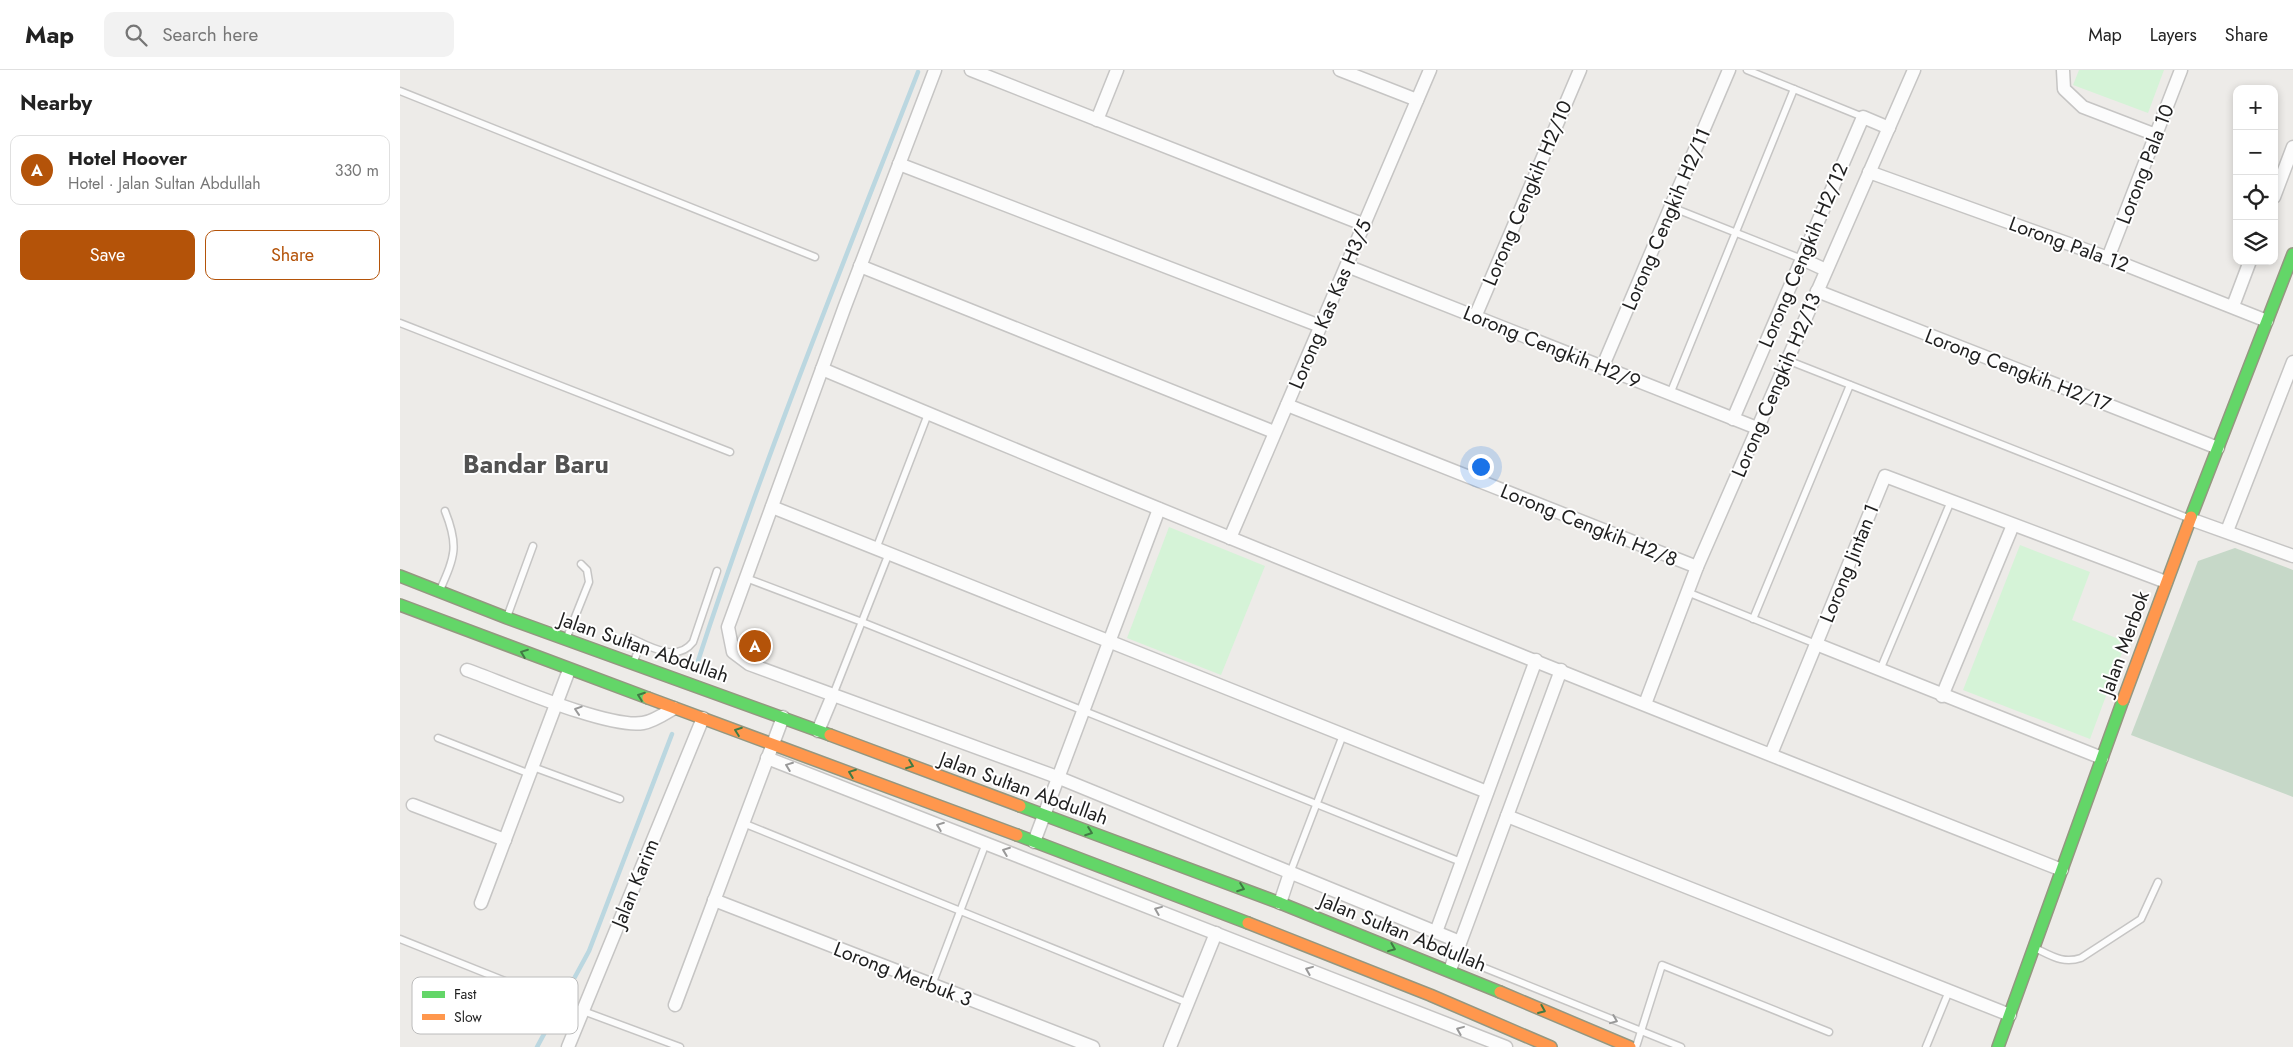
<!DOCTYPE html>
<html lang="en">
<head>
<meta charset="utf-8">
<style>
	:root { --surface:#fff; --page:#f2f2f2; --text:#222; --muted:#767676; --line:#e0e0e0; --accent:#b45309 }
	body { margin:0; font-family:Jost,sans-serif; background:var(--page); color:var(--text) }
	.controls { position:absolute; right:15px; top:15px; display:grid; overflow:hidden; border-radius:10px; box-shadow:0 2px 8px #0003 }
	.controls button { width:45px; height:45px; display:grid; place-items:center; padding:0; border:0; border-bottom:1px solid var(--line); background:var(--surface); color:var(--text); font:25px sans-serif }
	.you { position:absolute; left:1080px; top:396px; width:18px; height:18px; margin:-12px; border:4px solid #fff; border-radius:50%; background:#1a73e8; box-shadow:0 0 0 8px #1a73e833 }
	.badge { display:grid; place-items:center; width:32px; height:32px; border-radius:50%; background:var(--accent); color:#fff; font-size:16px; font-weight:700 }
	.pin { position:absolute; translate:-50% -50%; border:2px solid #fff; box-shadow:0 1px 5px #0006 }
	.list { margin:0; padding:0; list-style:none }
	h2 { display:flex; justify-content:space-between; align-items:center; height:65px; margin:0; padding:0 20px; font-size:21px }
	h2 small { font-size:16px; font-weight:400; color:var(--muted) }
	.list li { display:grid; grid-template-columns:32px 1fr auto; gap:15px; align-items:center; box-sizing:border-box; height:70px; margin:0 10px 10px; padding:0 10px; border:1px solid var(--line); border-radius:10px }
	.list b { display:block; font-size:19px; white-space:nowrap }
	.list p { margin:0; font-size:16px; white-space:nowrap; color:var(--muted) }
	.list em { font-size:16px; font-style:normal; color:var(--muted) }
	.actions { display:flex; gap:10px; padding:15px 20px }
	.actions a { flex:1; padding:11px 0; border:1px solid var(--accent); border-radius:10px; text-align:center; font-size:18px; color:var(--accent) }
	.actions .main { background:var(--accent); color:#fff }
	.icon { flex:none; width:28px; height:28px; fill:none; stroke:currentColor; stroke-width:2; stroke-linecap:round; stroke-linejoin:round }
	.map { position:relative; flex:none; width:1893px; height:977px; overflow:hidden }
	header { display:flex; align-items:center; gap:30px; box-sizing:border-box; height:70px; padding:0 25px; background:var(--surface); border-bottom:1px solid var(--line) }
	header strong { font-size:24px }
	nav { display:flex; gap:28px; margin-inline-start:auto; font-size:18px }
	.search { width:350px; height:45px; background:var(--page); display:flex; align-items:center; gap:12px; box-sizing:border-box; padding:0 18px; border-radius:10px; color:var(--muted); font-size:19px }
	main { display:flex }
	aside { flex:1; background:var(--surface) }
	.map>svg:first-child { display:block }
	.cemetery { fill:#c6d8c8 }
	.park { fill:#d5f3d7 }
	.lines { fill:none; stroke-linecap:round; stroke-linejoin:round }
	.stream { stroke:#bbd7e0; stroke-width:4.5 }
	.lane-casing { stroke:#c6c5c4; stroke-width:9 }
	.street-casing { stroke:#c6c5c4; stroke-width:15 }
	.fast-casing { stroke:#949780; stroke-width:14 }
	.slow-casing { stroke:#949780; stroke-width:14 }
	.lane { stroke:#fcfcfc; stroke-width:6 }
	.street { stroke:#fcfcfc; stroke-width:12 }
	.fast { stroke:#63d668; stroke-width:11 }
	.slow { stroke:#ff974d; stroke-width:11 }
	.oneway { stroke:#417a44 }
	.oneway2 { stroke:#999 }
	.labels { text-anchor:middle; stroke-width:4; stroke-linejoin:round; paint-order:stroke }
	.street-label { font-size:20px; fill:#1f1f1f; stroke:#fff }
	.district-label { font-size:25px; font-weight:bold; fill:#525252; stroke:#fff }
	.key { fill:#fff; stroke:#bcbcbc; stroke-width:1 }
	.key-label { font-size:14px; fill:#1f1f1f }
</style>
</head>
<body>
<header>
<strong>Map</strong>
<div class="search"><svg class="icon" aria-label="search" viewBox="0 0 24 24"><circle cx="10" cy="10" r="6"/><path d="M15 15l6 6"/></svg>Search here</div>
<nav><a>Map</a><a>Layers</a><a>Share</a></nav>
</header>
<main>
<aside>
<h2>Nearby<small></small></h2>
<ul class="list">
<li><span class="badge">A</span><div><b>Hotel Hoover</b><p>Hotel · Jalan Sultan Abdullah</p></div><em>330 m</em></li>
</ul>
<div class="actions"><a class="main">Save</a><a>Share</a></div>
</aside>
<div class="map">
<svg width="1893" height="977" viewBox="0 0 1893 977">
	<rect width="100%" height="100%" fill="#edebe8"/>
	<path class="cemetery" d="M1835,478L1893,500V727L1731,665L1798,491Z"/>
	<g class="park">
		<path d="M1679,0H1764L1748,43L1673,15Z"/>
		<path d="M769,457L865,496L821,605L727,568Z"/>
		<path d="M1620,475L1690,502L1672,550L1726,572L1690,669L1563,620Z"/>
	</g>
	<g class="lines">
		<g class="stream">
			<path d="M298,591C363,391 442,197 518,2"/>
			<path d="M137,977L189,881L272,664"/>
		</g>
		<defs>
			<g id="lane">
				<path d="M1347,0L1463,47"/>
				<path d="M0,21L415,187"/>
				<path d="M1271,137L1402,189"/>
				<path d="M0,253L330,382"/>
				<path d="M1387,290L1788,448"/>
				<path d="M1270,324L1394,19"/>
				<path d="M476,479L528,344"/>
				<path d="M346,508L462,552L1061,792"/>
				<path d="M40,520C55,486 59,476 45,441"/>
				<path d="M1287,522L1416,574"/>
				<path d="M107,547L133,476"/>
				<path d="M1353,549L1450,315"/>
				<path d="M167,567L189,512L187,500L181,494"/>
				<path d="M231,568C250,577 277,593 293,572L317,501"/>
				<path d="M234,591L241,573"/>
				<path d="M1480,600L1551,431"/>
				<path d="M433,625L489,483"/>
				<path d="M38,668L130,704"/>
				<path d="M133,697L220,729"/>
				<path d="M343,753L788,933"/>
				<path d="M890,803L943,665"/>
				<path d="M0,869L140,925L280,977"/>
				<path d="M1635,878C1652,886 1663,894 1681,888L1741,849L1758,812"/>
				<path d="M1055,886L1281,977"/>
				<path d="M532,915L586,773"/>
				<path d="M1236,977L1262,895L1429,962"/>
				<path d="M1526,977L1549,921"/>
			</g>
			<g id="street">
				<path d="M535,0L445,236L328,557L333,582L349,594L657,707L1060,872"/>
				<path d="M571,0L965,155"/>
				<path d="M940,0L1017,30"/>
				<path d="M1663,0L1664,19L1683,37L1756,65"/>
				<path d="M697,50L717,0"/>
				<path d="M499,94L920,256"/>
				<path d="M1469,102L1708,188L1867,251"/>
				<path d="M1874,127L1893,77"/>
				<path d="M1708,188L1781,0"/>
				<path d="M1402,189L1426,200"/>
				<path d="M460,196L874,362"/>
				<path d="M947,196L1357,358"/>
				<path d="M1417,221L1818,378"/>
				<path d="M1833,236L1850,191"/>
				<path d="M1075,247L1180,0"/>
				<path d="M1202,298L1329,0"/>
				<path d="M422,299C833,472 1247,637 1662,800"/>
				<path d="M887,335L1297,497"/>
				<path d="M1333,349L1463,47L1489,58"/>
				<path d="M372,437L1087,722"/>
				<path d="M1790,449L1893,486"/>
				<path d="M1827,461L1893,292"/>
				<path d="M830,468L1030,0"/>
				<path d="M1416,574L1702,688"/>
				<path d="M67,600C104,613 208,659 243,653C254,651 264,644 274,638"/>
				<path d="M1542,626L1613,455"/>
				<path d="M1245,634L1297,497L1514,0"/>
				<path d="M418,661L433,625"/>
				<path d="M1371,684L1485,406L1766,512"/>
				<path d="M367,688L1106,977"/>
				<path d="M13,735L105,770"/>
				<path d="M1107,746L1610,945"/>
				<path d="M634,772L759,439"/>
				<path d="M314,830L693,977"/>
				<path d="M81,833L169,600"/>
				<path d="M880,833L890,803"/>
				<path d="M1036,862L1136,590"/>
				<path d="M1050,900L1161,600"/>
				<path d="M275,935L383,647"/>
				<path d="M168,977L303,648"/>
				<path d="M770,977L816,863"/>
			</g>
			<g id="fast">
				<path d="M1791,447L1893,184"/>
				<path d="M0,506L107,548L430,665"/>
				<path d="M0,535L248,628"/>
				<path d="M620,736L880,833L1100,922"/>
				<path d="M617,765L848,853"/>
				<path d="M1598,977L1723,630"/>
			</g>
			<g id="slow">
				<path d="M248,628L617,765"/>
				<path d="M1723,630L1791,447"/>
				<path d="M430,665L620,736"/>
				<path d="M848,853L1030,925L1151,977"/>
				<path d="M1100,922L1230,977"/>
			</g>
		</defs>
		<use href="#lane" class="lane-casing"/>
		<use href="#street" class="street-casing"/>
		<use href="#fast" class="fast-casing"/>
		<use href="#slow" class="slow-casing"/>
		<use href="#lane" class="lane"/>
		<use href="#street" class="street"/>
		<use href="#fast" class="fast"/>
		<use href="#slow" class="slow"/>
	</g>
	<defs><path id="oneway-chevron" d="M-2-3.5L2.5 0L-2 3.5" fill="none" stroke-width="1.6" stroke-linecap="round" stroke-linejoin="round" transform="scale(1.25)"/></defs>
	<g class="oneway">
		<use href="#oneway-chevron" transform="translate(124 583) rotate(-159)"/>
		<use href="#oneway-chevron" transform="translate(241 626) rotate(-160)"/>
		<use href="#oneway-chevron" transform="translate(338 661) rotate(-160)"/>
		<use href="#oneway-chevron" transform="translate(510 695) rotate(21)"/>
		<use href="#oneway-chevron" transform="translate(452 703) rotate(-159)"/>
		<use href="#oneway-chevron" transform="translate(689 762) rotate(20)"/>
		<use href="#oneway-chevron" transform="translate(841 818) rotate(20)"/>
		<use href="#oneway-chevron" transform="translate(992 878) rotate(22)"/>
		<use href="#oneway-chevron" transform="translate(1142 940) rotate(23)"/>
	</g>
	<g class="oneway2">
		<use href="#oneway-chevron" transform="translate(178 640) rotate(-162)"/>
		<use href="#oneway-chevron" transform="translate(389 696) rotate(-159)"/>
		<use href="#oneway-chevron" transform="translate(540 756) rotate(-159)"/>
		<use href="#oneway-chevron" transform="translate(606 781) rotate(-159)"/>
		<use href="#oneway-chevron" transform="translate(758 840) rotate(-158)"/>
		<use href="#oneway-chevron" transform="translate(909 900) rotate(-158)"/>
		<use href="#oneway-chevron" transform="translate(1214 950) rotate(22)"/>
		<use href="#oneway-chevron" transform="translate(1060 960) rotate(-158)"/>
	</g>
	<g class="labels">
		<g class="street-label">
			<text transform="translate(1745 94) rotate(-69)" y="7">Lorong Pala 10</text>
			<text transform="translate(1127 123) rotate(-67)" y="7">Lorong Cengkih H2/10</text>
			<text transform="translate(1266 149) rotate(-67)" y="7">Lorong Cengkih H2/11</text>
			<text transform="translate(1669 174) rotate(20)" y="7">Lorong Pala 12</text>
			<text transform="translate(1403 185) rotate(-67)" y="7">Lorong Cengkih H2/12</text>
			<text transform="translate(930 234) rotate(-67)" y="7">Lorong Kas Kas H3/5</text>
			<text transform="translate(1152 277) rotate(22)" y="7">Lorong Cengkih H2/9</text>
			<text transform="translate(1618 300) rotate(21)" y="7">Lorong Cengkih H2/17</text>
			<text transform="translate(1376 315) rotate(-67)" y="7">Lorong Cengkih H2/13</text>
			<text transform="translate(1189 455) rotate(22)" y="7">Lorong Cengkih H2/8</text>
			<text transform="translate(1449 493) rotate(-68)" y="7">Lorong Jintan 1</text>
			<text transform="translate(1724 573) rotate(-70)" y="7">Jalan Merbok</text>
			<text transform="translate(244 577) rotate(19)" y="7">Jalan Sultan Abdullah</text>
			<text transform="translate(624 718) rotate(20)" y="7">Jalan Sultan Abdullah</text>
			<text transform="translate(235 813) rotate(-68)" y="7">Jalan Karim</text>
			<text transform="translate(1003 862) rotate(22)" y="7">Jalan Sultan Abdullah</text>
			<text transform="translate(503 904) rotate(21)" y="7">Lorong Merbuk 3</text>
		</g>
		<g class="district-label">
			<text x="136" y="403">Bandar Baru</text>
		</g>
	</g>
	<rect x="12" y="907" width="166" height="57" rx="8" class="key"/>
	<rect x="22" y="921" width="23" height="7" fill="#63d668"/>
	<rect x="22" y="944" width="23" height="6" fill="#ff974d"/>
	<g class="key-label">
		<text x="54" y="929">Fast</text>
		<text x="54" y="952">Slow</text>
	</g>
</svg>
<div class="controls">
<button>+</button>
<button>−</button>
<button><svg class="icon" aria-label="locate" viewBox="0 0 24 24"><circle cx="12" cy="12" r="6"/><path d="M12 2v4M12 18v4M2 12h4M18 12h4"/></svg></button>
<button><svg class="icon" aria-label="layers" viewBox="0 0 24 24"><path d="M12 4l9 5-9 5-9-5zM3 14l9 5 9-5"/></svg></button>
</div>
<div class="you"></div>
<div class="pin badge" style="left:355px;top:576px">A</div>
</div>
</main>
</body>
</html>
